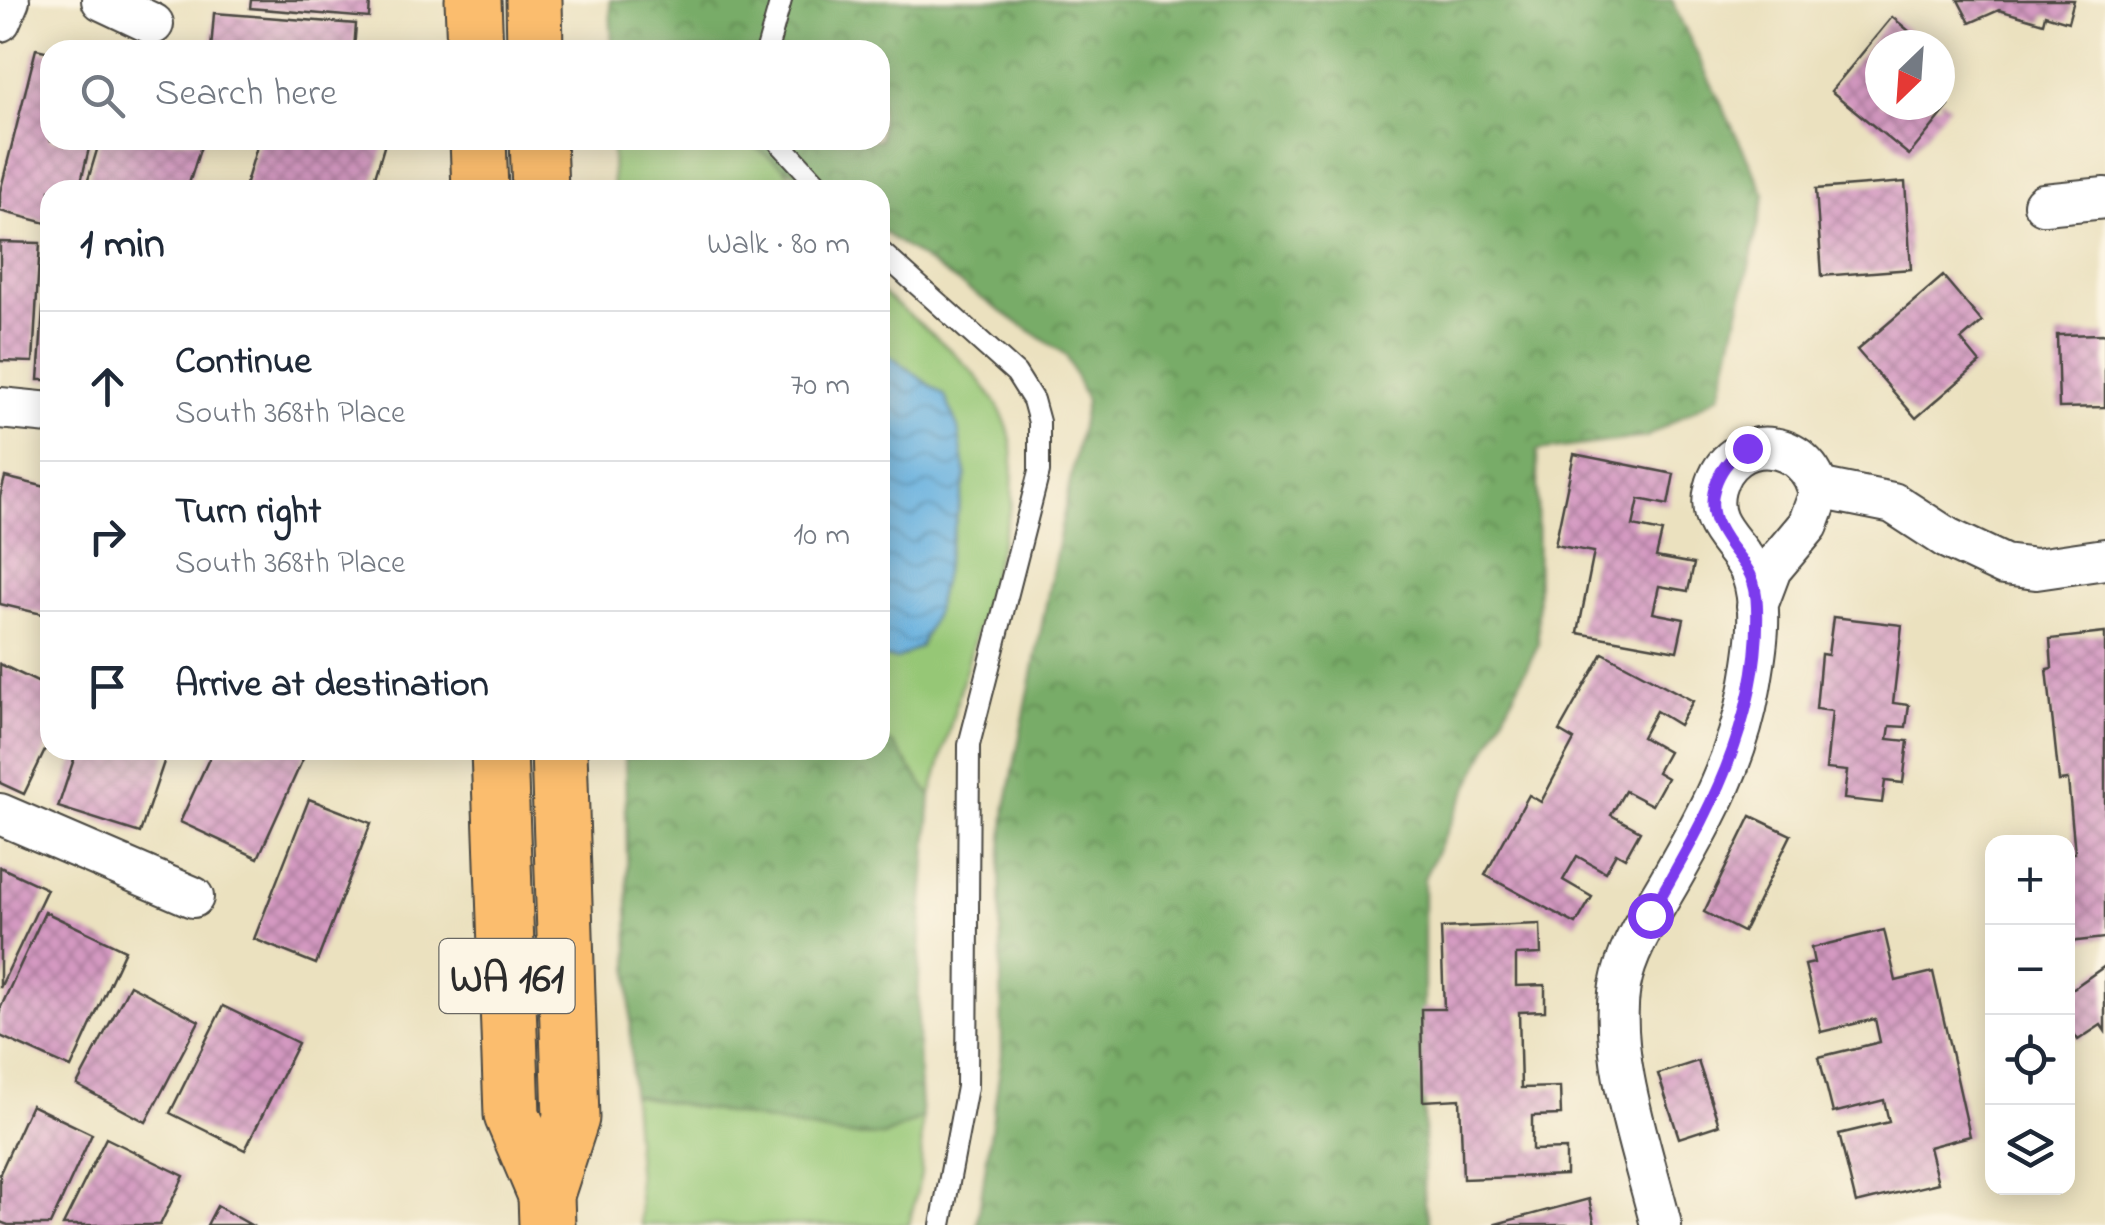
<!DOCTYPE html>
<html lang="en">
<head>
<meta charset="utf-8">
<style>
	:root { --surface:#fff; --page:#f6f6f7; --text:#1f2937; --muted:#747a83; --line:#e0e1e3 }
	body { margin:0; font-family:"Indie Flower",sans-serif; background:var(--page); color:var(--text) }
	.controls { position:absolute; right:30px; bottom:30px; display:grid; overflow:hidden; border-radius:20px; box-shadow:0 5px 25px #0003 }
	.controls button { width:90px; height:90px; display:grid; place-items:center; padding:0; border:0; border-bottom:2px solid var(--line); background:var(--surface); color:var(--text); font:50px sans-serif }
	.compass { position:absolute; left:1865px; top:30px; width:90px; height:90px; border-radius:50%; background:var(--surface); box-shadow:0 5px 25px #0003; rotate:205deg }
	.stop { position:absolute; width:30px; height:30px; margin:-22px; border:8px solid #7c3aed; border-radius:50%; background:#fff }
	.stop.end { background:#7c3aed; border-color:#fff; box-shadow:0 2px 10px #0008 }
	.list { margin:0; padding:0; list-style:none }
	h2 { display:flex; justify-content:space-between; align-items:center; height:130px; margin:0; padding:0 40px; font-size:42px }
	h2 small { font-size:32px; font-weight:400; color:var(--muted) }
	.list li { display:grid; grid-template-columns:65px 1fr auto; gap:30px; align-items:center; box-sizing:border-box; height:150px; padding:0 40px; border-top:2px solid var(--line) }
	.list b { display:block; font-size:38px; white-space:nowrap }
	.list p { margin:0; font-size:32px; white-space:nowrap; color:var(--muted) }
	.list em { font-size:32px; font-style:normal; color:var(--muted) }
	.icon { flex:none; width:55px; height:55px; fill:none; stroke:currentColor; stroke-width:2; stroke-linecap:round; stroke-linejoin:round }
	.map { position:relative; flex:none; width:2105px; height:1225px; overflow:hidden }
	.search { position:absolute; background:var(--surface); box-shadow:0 5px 25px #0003; left:40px; top:40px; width:850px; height:110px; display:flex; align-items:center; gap:25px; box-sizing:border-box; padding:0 35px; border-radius:30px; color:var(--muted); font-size:38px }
	.panel { position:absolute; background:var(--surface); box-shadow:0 5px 25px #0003; left:40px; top:180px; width:850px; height:580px; border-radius:30px }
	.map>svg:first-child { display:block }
	.grass { fill:#96c776; stroke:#607950; stroke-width:2.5 }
	.forest { fill:url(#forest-crowns); stroke:#526c49; stroke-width:2.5 }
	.water { fill:url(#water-waves); stroke:#496e85; stroke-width:2.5 }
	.building { fill:url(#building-cross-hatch) }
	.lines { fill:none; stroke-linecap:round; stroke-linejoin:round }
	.service-casing { stroke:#484641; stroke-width:24 }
	.minor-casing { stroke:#484641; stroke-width:44 }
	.primary-casing { stroke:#484641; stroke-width:59 }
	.service { stroke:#fff; stroke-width:20 }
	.minor { stroke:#fff; stroke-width:40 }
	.primary { stroke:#fbbd6e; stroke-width:55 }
	.route { stroke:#7c3aed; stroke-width:12 }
	.labels { text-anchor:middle; stroke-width:8; stroke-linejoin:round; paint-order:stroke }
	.shield { fill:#fcf5e5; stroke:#6a6863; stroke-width:2.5 }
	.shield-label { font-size:42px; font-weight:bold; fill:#2b2b2b }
</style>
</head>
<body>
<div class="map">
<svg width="2105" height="1225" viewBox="0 0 2105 1225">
	<defs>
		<pattern id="forest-crowns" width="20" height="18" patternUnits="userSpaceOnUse" patternTransform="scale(2.5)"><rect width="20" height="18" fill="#78ac67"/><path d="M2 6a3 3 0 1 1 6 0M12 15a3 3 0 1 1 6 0" fill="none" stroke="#638c55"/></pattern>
		<pattern id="water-waves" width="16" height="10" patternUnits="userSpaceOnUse" patternTransform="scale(2.5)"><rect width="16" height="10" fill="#67b1df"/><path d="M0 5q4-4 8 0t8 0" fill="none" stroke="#5590b5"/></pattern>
		<pattern id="building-cross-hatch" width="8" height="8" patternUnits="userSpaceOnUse" patternTransform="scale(2.5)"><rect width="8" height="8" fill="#d499c1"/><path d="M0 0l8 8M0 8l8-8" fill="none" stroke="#ac7d9d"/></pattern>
	</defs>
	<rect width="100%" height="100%" fill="#fcf5e5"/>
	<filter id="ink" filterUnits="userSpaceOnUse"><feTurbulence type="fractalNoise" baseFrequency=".01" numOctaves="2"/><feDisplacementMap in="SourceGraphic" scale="20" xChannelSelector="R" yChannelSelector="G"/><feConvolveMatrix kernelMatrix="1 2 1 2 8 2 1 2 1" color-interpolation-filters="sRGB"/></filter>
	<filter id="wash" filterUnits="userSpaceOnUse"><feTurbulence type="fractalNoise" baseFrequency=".0048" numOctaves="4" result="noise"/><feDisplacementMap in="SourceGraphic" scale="40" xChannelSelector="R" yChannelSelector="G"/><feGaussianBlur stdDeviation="2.25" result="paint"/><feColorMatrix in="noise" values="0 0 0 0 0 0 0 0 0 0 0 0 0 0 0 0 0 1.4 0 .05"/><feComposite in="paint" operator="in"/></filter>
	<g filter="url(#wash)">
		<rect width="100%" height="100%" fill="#ebe1bf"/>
		<g class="grass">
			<path d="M612,140H744L782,165L800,190H613Z"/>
			<path d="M880,291C923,328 987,370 1007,426C1016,449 1012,478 1012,503L931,796L893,744L880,738V657L897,659L921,646L935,613L966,476L945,396L880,349Z"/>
			<path d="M632,1095L843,1135L883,1136L922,1118L921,1174L909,1225H641Z"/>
		</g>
		<g class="forest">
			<path d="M610,0H1671L1765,195L1720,395L1646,437L1537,451L1538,645L1424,878V1203L1430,1225H977L1002,1055L1000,869L1006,807L1086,401L1066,355L880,230V190H819L744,140H880V50H612Z"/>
			<path d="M880,738L893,744L931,796C923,903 912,1011 922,1118L883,1136L843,1135L632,1095L625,758L691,750H880Z"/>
		</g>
		<path class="water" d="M880,349L945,396L958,428L966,476L935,613L920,646L897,659L880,657Z"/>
		<g id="blocks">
			<g class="building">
				<path d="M251,0H370L369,18L250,8Z"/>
				<path d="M1958,0H2074L2068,22L2045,15L2043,23L1999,10L1970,23Z"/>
				<path d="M214,13L356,24L354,50H211Z"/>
				<path d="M1892,17L1926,45H1880V105H1940V98L1949,106L1909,155L1831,91Z"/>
				<path d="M36,49L50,52V140H91L79,190H50V224L0,211V192Z"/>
				<path d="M100,140H203L187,190H85Z"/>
				<path d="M259,140H386L371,190H244Z"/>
				<path d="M1905,182L1911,269L1822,276L1816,189Z"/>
				<path d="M0,242L40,243L33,362L0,361Z"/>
				<path d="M47,254L50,255V380H38Z"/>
				<path d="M1943,276L1982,322L1961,340L1980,363L1916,418L1857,350Z"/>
				<path d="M2105,334V407L2059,408L2057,335Z"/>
				<path d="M1574,454L1674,474L1668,505L1639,499L1633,526L1662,532L1656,557L1694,564L1688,591L1659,586L1653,613L1684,619L1677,651L1578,633L1594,552L1555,545Z"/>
				<path d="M5,477L50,488V616L0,604V497Z"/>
				<path d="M1833,617L1902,625L1893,703L1909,705L1906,727L1890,726L1888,739L1908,741L1903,783L1885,781L1882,803L1844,799L1847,771L1826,769L1832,711L1816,709L1821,654L1828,655Z"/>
				<path d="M2105,633V938L2068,942V853H2075L2068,780L2059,781L2047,669L2052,668L2050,639Z"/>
				<path d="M1603,653L1693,701L1679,725L1656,711L1642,737L1668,752L1657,772L1667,778L1652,805L1625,791L1611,815L1640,831L1625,858L1616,853L1605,872L1577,856L1563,880L1592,897L1576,924L1485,875L1529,795L1541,802L1574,740L1559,731Z"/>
				<path d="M0,664L50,688V740L24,794L0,783Z"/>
				<path d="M77,750H168L140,833L58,807Z"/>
				<path d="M213,750H307L258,858L180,822Z"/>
				<path d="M309,799L371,823L316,964L254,939Z"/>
				<path d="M1751,816L1791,835L1743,932L1704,912Z"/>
				<path d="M0,867L47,889L0,988Z"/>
				<path d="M45,912L125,950L71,1068L0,1036V1009Z"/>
				<path d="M1540,924L1541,954L1516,955V986L1545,985V1011L1519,1012L1521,1088L1560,1087L1561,1115L1532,1116V1150L1566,1149V1175L1463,1179L1460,1099L1423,1101L1421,1009H1444L1441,928Z"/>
				<path d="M1884,930L1896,981L1933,972L1970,1136L1929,1147L1938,1183L1856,1203L1839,1134L1889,1122L1884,1100L1833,1113L1819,1057L1880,1042L1875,1019L1821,1032L1805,965L1814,963L1811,948Z"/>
				<path d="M2105,966V1031L2101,1025L2078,1040L2068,1024V992Z"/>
				<path d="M130,985L199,1021L146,1122L77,1085Z"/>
				<path d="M223,1006L298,1043L245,1150L170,1113Z"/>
				<path d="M1698,1061L1719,1125L1679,1138L1658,1074Z"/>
				<path d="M31,1105L92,1134L50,1225H8L0,1222V1173Z"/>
				<path d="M106,1138L184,1176L160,1225H63Z"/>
				<path d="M1589,1199L1595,1225H1497L1496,1224Z"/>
				<path d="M217,1206L251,1225H207Z"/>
			</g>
		</g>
	</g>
	<g filter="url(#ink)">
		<use href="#blocks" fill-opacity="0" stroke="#484641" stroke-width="2.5"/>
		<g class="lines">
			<defs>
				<g id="service">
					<path d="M767,50L781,0"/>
					<path d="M777,140L823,190"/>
					<path d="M880,251L1016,373L1033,400L1039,422V472L969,745L967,1087L941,1225"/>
				</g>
				<g id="minor">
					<path d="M102,0L153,24"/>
					<path d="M0,21L9,0"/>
					<path d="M2044,204L2105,198"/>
					<path d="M0,408L50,413"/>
					<path d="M1818,488L1893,503L1947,538L2004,565L2036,569L2105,559"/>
					<path d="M0,814L193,897"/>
					<path d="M1661,1225C1644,1155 1608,1057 1620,986C1627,947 1653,911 1672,877C1707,816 1738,758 1750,688C1756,654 1764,609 1752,575C1740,542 1705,529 1715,489C1730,429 1810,437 1819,495L1808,525L1771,569L1757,606"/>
				</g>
				<g id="primary">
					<path d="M473,0L475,50"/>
					<path d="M534,0L535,50"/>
					<path d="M478,140L480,190"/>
					<path d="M538,140L540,190"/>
					<path d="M499,750L512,1115L546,1195"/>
					<path d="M547,1225L546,1195L571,1118L559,750"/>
				</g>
			</defs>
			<use href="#service" class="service-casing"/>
			<use href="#minor" class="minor-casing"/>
			<use href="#primary" class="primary-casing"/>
			<use href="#service" class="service"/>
			<use href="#minor" class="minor"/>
			<use href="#primary" class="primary"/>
		</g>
	</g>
	<g class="lines" filter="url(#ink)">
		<path class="route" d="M1650,915C1706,819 1761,722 1757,607C1756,564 1734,559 1718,526C1703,499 1720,460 1747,448"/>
	</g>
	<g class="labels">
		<rect class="shield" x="439.5" y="939" width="135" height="74" rx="8"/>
		<g class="shield-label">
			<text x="507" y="991">WA 161</text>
		</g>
	</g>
</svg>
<div class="controls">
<button>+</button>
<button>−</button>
<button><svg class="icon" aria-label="locate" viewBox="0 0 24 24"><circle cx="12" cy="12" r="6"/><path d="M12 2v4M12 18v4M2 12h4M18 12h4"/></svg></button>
<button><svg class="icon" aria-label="layers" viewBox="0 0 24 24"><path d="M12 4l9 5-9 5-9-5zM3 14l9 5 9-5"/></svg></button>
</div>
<svg class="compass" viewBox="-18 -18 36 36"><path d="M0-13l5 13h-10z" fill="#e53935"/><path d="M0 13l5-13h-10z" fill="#747a83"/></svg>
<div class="stop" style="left:1650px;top:915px"></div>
<div class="stop end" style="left:1747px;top:448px"></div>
<div class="search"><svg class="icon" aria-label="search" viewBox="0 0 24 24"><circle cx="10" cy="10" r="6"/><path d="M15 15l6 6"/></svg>Search here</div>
<section class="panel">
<h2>1 min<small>Walk · 80 m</small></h2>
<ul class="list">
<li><svg class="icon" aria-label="ahead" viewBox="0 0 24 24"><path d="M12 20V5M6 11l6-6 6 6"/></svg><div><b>Continue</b><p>South 368th Place</p></div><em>70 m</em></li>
<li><svg class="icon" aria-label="right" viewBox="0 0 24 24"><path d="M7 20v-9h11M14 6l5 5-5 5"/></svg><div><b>Turn right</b><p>South 368th Place</p></div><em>10 m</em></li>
<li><svg class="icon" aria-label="arrive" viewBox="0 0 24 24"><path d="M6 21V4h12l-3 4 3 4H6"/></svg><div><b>Arrive at destination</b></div></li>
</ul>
</section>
</div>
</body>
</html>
